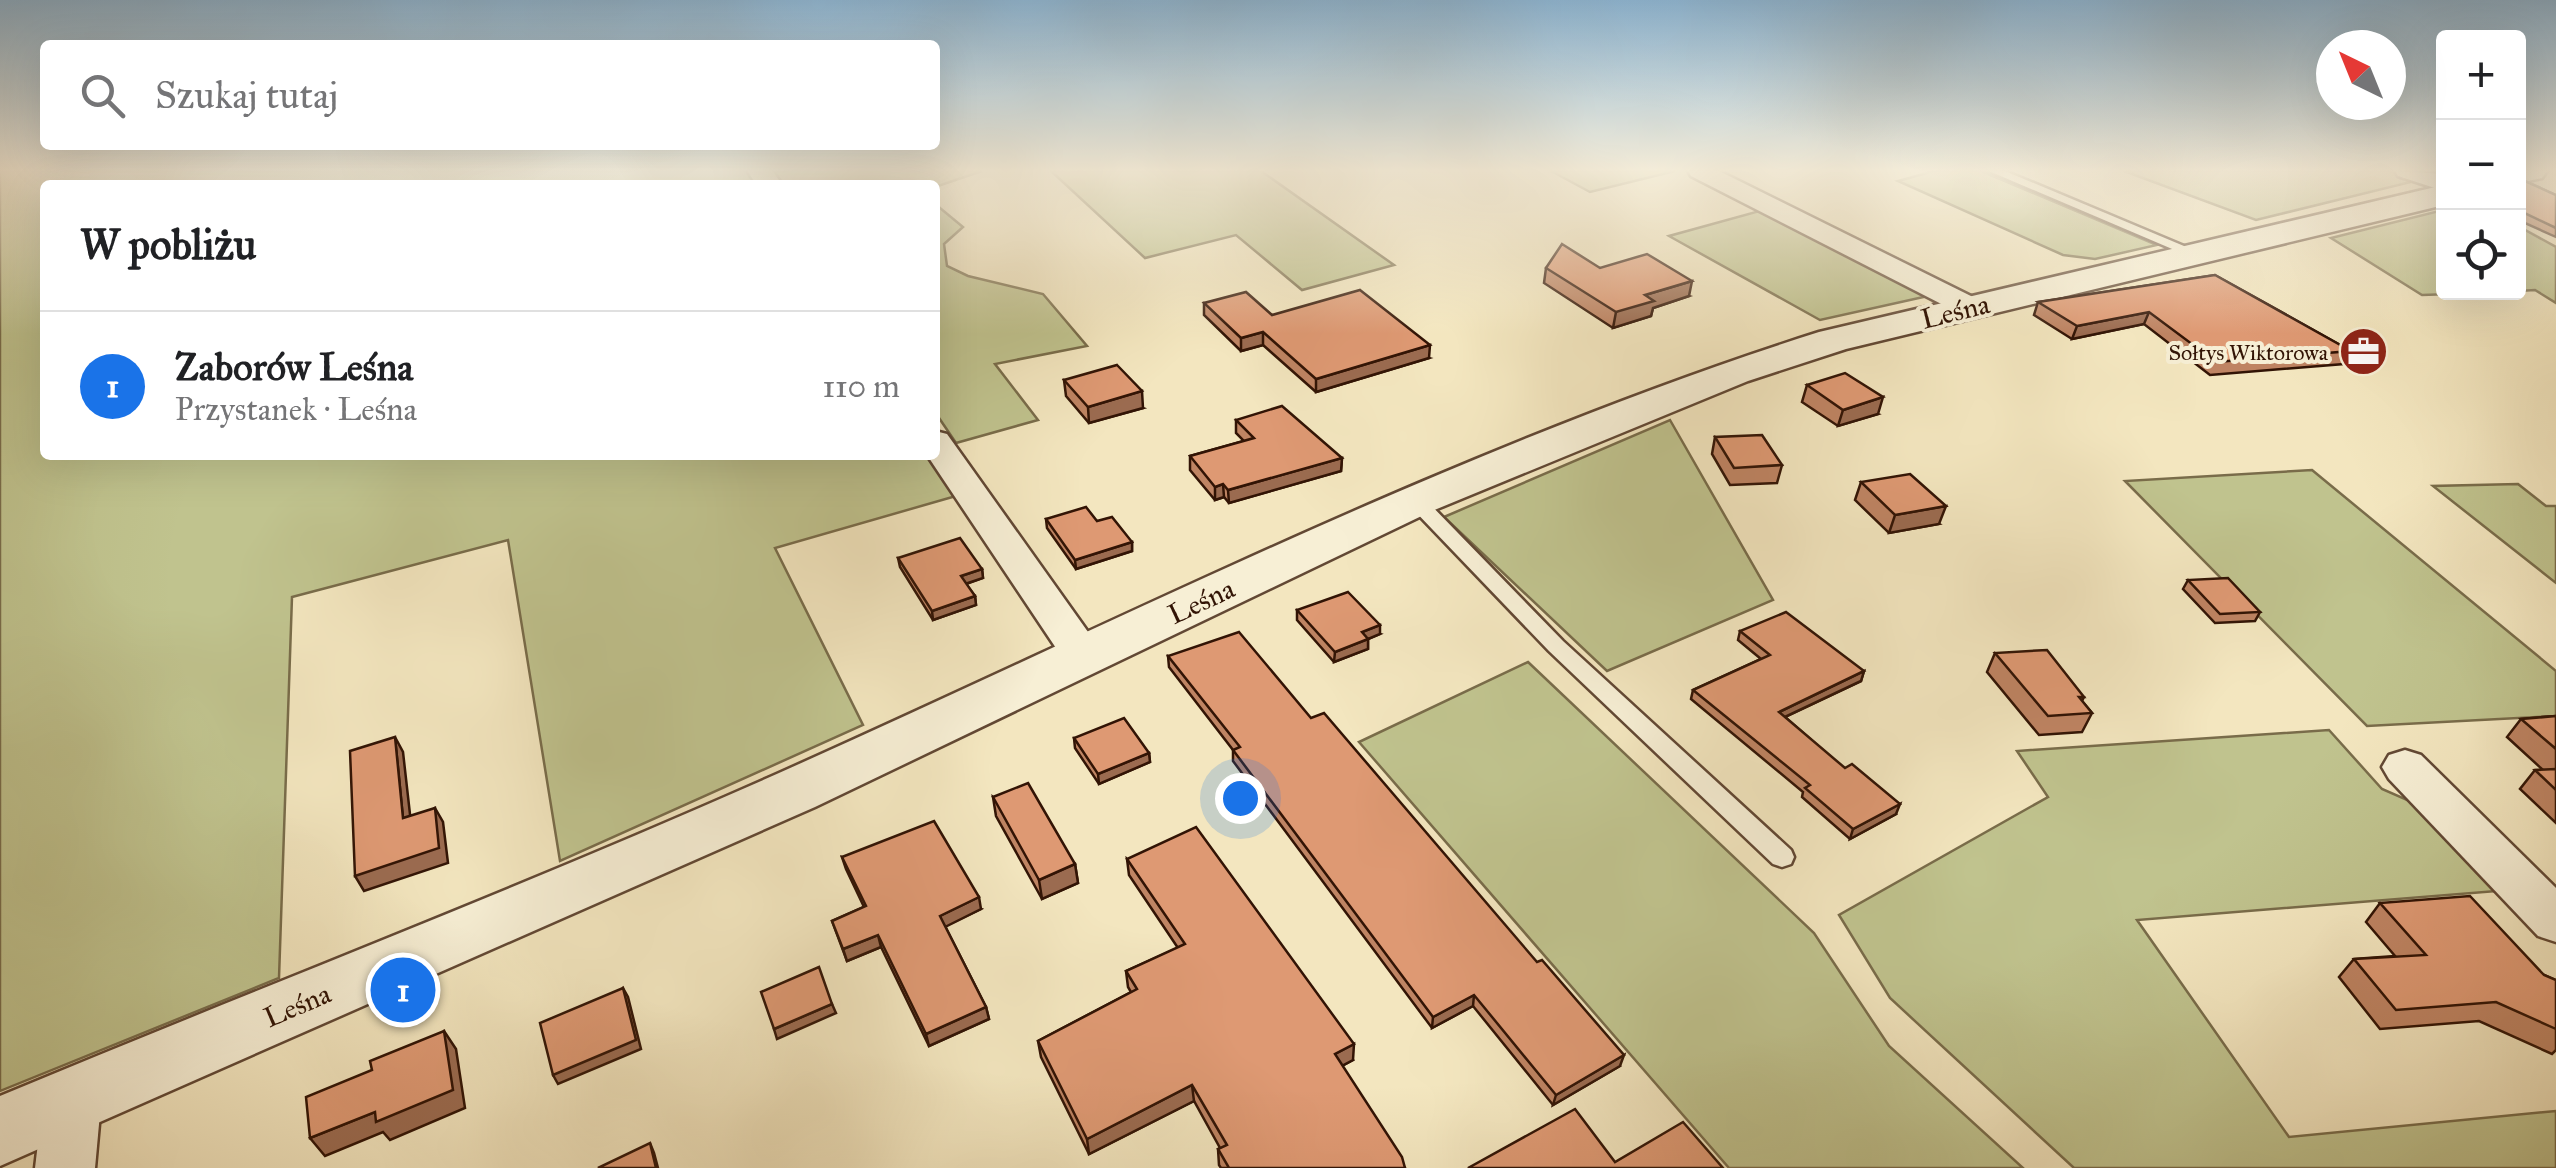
<!DOCTYPE html>
<html lang="pl">
<head>
<meta charset="utf-8">
<style>
	:root { --surface:#fff; --page:#f6f6f6; --text:#202124; --muted:#757577; --line:#e0e0e0; --accent:#1a73e8 }
	body { margin:0; font-family:"IM FELL Great Primer",serif; background:var(--page); color:var(--text) }
	.controls { position:absolute; right:30px; top:30px; display:grid; overflow:hidden; border-radius:10px; box-shadow:0 10px 40px #0002 }
	.controls button { width:90px; height:90px; display:grid; place-items:center; padding:0; border:0; border-bottom:2px solid var(--line); background:var(--surface); color:var(--text); font:50px sans-serif }
	.compass { position:absolute; left:2316px; top:30px; width:90px; height:90px; border-radius:50%; background:var(--surface); box-shadow:0 10px 40px #0002; rotate:317deg }
	.you { position:absolute; left:1240px; top:798px; width:35px; height:35px; margin:-25px; border:8px solid #fff; border-radius:50%; background:#1a73e8; box-shadow:0 0 0 15px #1a73e833 }
	.badge { display:grid; place-items:center; width:65px; height:65px; border-radius:50%; background:var(--accent); color:#fff; font-size:32px; font-weight:700 }
	.pin { position:absolute; translate:-50% -50%; border:5px solid #fff; box-shadow:0 2px 10px #0006 }
	.list { margin:0; padding:0; list-style:none }
	h2 { display:flex; justify-content:space-between; align-items:center; height:130px; margin:0; padding:0 40px; font-size:42px }
	h2 small { font-size:32px; font-weight:400; color:var(--muted) }
	.list li { display:grid; grid-template-columns:65px 1fr auto; gap:30px; align-items:center; box-sizing:border-box; height:150px; padding:0 40px; border-top:2px solid var(--line) }
	.list b { display:block; font-size:38px; white-space:nowrap }
	.list p { margin:0; font-size:32px; white-space:nowrap; color:var(--muted) }
	.list em { font-size:32px; font-style:normal; color:var(--muted) }
	.icon { flex:none; width:55px; height:55px; fill:none; stroke:currentColor; stroke-width:2; stroke-linecap:round; stroke-linejoin:round }
	.map { position:relative; flex:none; width:2556px; height:1168px; overflow:hidden }
	.search { position:absolute; background:var(--surface); box-shadow:0 10px 40px #0002; left:40px; top:40px; width:900px; height:110px; display:flex; align-items:center; gap:25px; box-sizing:border-box; padding:0 35px; border-radius:10px; color:var(--muted); font-size:38px }
	.panel { position:absolute; background:var(--surface); box-shadow:0 10px 40px #0002; left:40px; top:180px; width:900px; height:280px; border-radius:10px }
	.map>svg:first-child { display:block }
	.green { fill:#c0c38e; stroke:#796c4a; stroke-width:2.5 }
	.lines { fill:none; stroke-linecap:round; stroke-linejoin:round }
	.service-casing { stroke:#624834; stroke-width:5 }
	.minor-casing { stroke:#624834; stroke-width:5 }
	.tertiary-casing { stroke:#624834; stroke-width:5 }
	.service { fill:#f7efd5; fill-rule:evenodd }
	.minor { fill:#f7efd5; fill-rule:evenodd }
	.tertiary { fill:#f7efd5; fill-rule:evenodd }
	.wall { fill:#bf8463; stroke:#321405; stroke-width:2.5 }
	.shaded-wall { fill:#9b6b50; stroke:#321405; stroke-width:2.5 }
	.building { fill:#de9973; stroke:#321405; stroke-width:2.5 }
	.labels { text-anchor:middle; stroke-width:8; stroke-linejoin:round; paint-order:stroke }
	.far-poi-label { font-size:22px; fill:#321405; stroke:#f7efd5; text-anchor:end }
	.street-label { font-size:28px; fill:#321405; stroke:#f7efd5 }
</style>
</head>
<body>
<div class="map">
<svg width="2556" height="1168" viewBox="0 0 2556 1168">
	<rect width="100%" height="100%" fill="#f3e6bf"/>
	<filter id="stains"><feTurbulence type="fractalNoise" baseFrequency=".002" numOctaves="4"/><feColorMatrix values="0 0 0 0 .2 0 0 0 0 .09 0 0 0 0 .02 0 0 0 .5 -.17"/></filter>
	<radialGradient id="worn" r=".72"><stop offset=".6" stop-color="#630" stop-opacity="0"/><stop offset="1" stop-color="#630" stop-opacity=".3"/></radialGradient>
	<g class="green">
		<path d="M0,171H746L755,185H45V455H928L956,496L775,548L863,725L560,861L508,540L292,597L279,978L0,1091Z"/>
		<path d="M774,171H982L935,187L784,185Z"/>
		<path d="M1051,171H1261L1394,265L1302,290L1236,235L1145,258Z"/>
		<path d="M1551,171H1675L1590,192Z"/>
		<path d="M1934,171H1981L2157,245L2095,259L2063,255L1898,181Z"/>
		<path d="M2124,171H2389L2419,180L2256,220Z"/>
		<path d="M940,208L963,227L944,244L947,266L968,276L1043,294L1087,346L995,364L1038,420L956,443L935,412V210Z"/>
		<path d="M1763,210L1928,296L1820,320L1669,236Z"/>
		<path d="M2443,210L2444,292L2481,293L2422,295L2331,238Z"/>
		<path d="M2518,226L2556,247V303L2535,290L2519,291Z"/>
		<path d="M1670,420L1773,600L1607,671L1444,517Z"/>
		<path d="M2312,470L2556,671V716L2367,726L2125,481Z"/>
		<path d="M2518,484L2546,506H2556V583L2433,486Z"/>
		<path d="M1528,662L1814,933L1889,1046L2023,1168H1729L1359,742Z"/>
		<path d="M2329,730L2382,789L2412,802L2497,891L2137,920L2289,1137L2556,1111V1168H2074L1890,998L1839,915L2048,797L2017,751Z"/>
	</g>
	<g class="lines">
		<defs>
			<g id="service">
				<path d="M1989,171H2005L2203,254L2191,257Z"/>
				<path d="M1416,495L1423,497L1563,641L1791,850L1794,857L1791,864L1782,867L1773,864L1549,651L1409,505L1407,501L1409,497Z"/>
			</g>
			<g id="minor">
				<path d="M1688,171H1719L1981,301L1985,307L1970,316L1959,313L1691,176Z"/>
				<path d="M2395,171L2444,174V191L2398,176Z"/>
				<path d="M935,431L947,434L1098,646L1104,656L1098,666L1083,670L1068,666L927,455H935Z"/>
				<path d="M2405,750L2421,755L2556,888V942L2538,936L2389,779L2382,767L2389,755Z"/>
				<path d="M72,1075L93,1083L101,1102L95,1168H35L43,1102L51,1083Z"/>
			</g>
			<g id="tertiary">
				<path d="M2518,171H2547L2542,178L2518,183Z"/>
				<path d="M2444,185V205L1846,349L1748,381L1432,511L815,807L0,1166V1096C259,988 523,887 779,773C1122,620 1460,446 1819,332Z"/>
			</g>
		</defs>
		<use href="#service" class="service-casing"/>
		<use href="#minor" class="minor-casing"/>
		<use href="#tertiary" class="tertiary-casing"/>
		<use href="#service" class="service"/>
		<use href="#minor" class="minor"/>
		<use href="#tertiary" class="tertiary"/>
	</g>
	<g class="wall">
		<path d="M2518,178L2556,195V237L2518,220Z"/>
		<path d="M1546,268H1600L1689,296L1653,308L1651,316L1613,328L1544,283Z"/>
		<path d="M2215,275L2351,351L2344,364L2210,375L2144,324L2072,339L2034,315L2038,302Z"/>
		<path d="M1204,303L1272,315L1429,358L1316,392L1263,345L1241,351L1204,315Z"/>
		<path d="M1064,380L1143,408L1089,423L1066,396Z"/>
		<path d="M1807,385L1878,414L1838,426L1802,402Z"/>
		<path d="M1236,420L1342,458L1341,471L1229,503L1224,497L1215,500L1190,470V456L1244,441L1236,433Z"/>
		<path d="M1715,437L1782,465L1777,483L1730,485L1712,454Z"/>
		<path d="M1861,482L1939,524L1889,533L1855,500Z"/>
		<path d="M1046,519L1097,521L1132,542V551L1076,569L1047,528Z"/>
		<path d="M898,558L982,569L983,578L966,584L975,596L976,605L933,620L900,567Z"/>
		<path d="M2188,580L2260,612L2255,621L2215,623L2183,589Z"/>
		<path d="M1297,610L1380,634L1368,639V649L1334,662L1297,620Z"/>
		<path d="M1740,631L1864,671L1861,681L1785,717L1896,814L1850,839L1802,797L1803,792L1691,699L1693,690L1761,659L1738,640Z"/>
		<path d="M1995,653L2084,697L2082,701L2092,713L2082,732L2039,735L1987,672Z"/>
		<path d="M1168,656L1311,718L1620,1066L1553,1105L1473,1006L1432,1028L1233,761V750L1169,667Z"/>
		<path d="M2556,716V823L2520,789L2535,770H2543L2507,737L2521,719Z"/>
		<path d="M1074,738L1149,753L1150,762L1099,784L1075,748Z"/>
		<path d="M993,797L1075,864L1078,883L1042,899L996,816Z"/>
		<path d="M842,857L981,909L945,926L986,1007L989,1019L929,1046L881,947L847,961L832,921L864,907L846,869Z"/>
		<path d="M1127,859L1353,1060L1342,1066L1405,1168H1221L1219,1165L1218,1149L1220,1148L1194,1101L1089,1154L1041,1057L1038,1041L1131,992L1128,987L1126,971L1178,948L1129,875Z"/>
		<path d="M2380,903L2556,980V1050L2552,1054L2479,1021L2380,1029L2339,977L2354,959L2395,956L2366,922Z"/>
	</g>
	<g class="shaded-wall">
		<path d="M1692,281L1689,296L1653,308L1651,316L1613,328L1616,312L1645,295Z"/>
		<path d="M2149,312L2144,324L2072,339L2077,326Z"/>
		<path d="M1263,332V345L1241,351V338Z"/>
		<path d="M1430,345L1429,358L1316,392V379Z"/>
		<path d="M1142,391L1143,408L1089,423L1088,407Z"/>
		<path d="M1883,397L1878,414L1838,426L1843,410Z"/>
		<path d="M1342,458L1341,471L1229,503L1228,490Z"/>
		<path d="M1223,484L1224,497L1215,500V487Z"/>
		<path d="M1946,506L1939,524L1889,533L1895,515Z"/>
		<path d="M1132,542V551L1076,569L1075,560Z"/>
		<path d="M982,569L983,578L962,585L961,576Z"/>
		<path d="M975,596L976,605L933,620L932,611Z"/>
		<path d="M1380,625V634L1361,642L1362,632Z"/>
		<path d="M1368,639V649L1334,662L1335,652Z"/>
		<path d="M1864,671L1861,681L1776,721L1779,712Z"/>
		<path d="M395,737L403,752L412,832L403,818Z"/>
		<path d="M1149,753L1150,762L1099,784L1098,774Z"/>
		<path d="M1900,804L1896,814L1850,839L1853,829Z"/>
		<path d="M435,808L443,822L448,863L364,891L355,876Z"/>
		<path d="M1075,864L1078,883L1042,899L1039,880Z"/>
		<path d="M979,897L981,909L943,928L940,916Z"/>
		<path d="M878,935L881,947L847,961L843,949Z"/>
		<path d="M623,988L628,997L641,1049L558,1084L553,1075Z"/>
		<path d="M1474,995L1473,1006L1432,1028L1433,1017Z"/>
		<path d="M832,1004L836,1013L777,1039L774,1029Z"/>
		<path d="M986,1007L989,1019L929,1046L926,1034Z"/>
		<path d="M444,1031L456,1049L465,1108L390,1140L383,1132L325,1156L310,1138L375,1112Z"/>
		<path d="M1354,1044L1353,1060L1334,1070L1335,1054Z"/>
		<path d="M1624,1055L1620,1066L1553,1105L1556,1095Z"/>
		<path d="M1192,1085L1194,1101L1089,1154L1087,1139Z"/>
		<path d="M650,1143L654,1153L658,1168H656Z"/>
	</g>
	<g class="building">
		<path d="M2518,178L2556,195V228L2518,210Z"/>
		<path d="M1562,244L1600,268L1647,254L1692,281L1645,295L1654,301L1616,312L1546,268Z"/>
		<path d="M2215,275L2351,351L2216,362L2149,312L2077,326L2038,302Z"/>
		<path d="M1360,290L1430,345L1316,379L1263,332L1241,338L1204,303L1246,292L1272,315Z"/>
		<path d="M1117,365L1142,391L1088,407L1064,380Z"/>
		<path d="M1845,373L1883,397L1843,410L1807,385Z"/>
		<path d="M1282,406L1342,458L1228,490L1223,484L1215,487L1190,456L1254,438L1236,420Z"/>
		<path d="M1762,435L1782,465L1734,468L1715,437Z"/>
		<path d="M1910,474L1946,506L1895,515L1861,482Z"/>
		<path d="M1086,507L1097,521L1112,517L1132,542L1075,560L1046,519Z"/>
		<path d="M960,538L982,569L961,576L975,596L932,611L898,558Z"/>
		<path d="M2228,578L2260,612L2220,614L2188,580Z"/>
		<path d="M1348,592L1380,625L1362,632L1368,639L1335,652L1297,610Z"/>
		<path d="M1786,612L1864,671L1779,712L1845,768L1852,764L1900,804L1853,829L1805,788L1810,785L1693,690L1770,655L1740,631Z"/>
		<path d="M1239,632L1311,718L1324,713L1537,962L1542,960L1624,1055L1556,1095L1474,995L1433,1017L1233,750L1240,747L1168,656Z"/>
		<path d="M2047,650L2084,697H2079L2092,713L2048,716L1995,653Z"/>
		<path d="M2556,716V749L2521,719Z"/>
		<path d="M1124,718L1149,753L1098,774L1074,738Z"/>
		<path d="M395,737L403,818L435,808L439,848L355,876L350,751Z"/>
		<path d="M2556,769V790L2535,770Z"/>
		<path d="M1028,783L1075,864L1039,880L993,797Z"/>
		<path d="M934,821L979,897L940,916L986,1007L926,1034L878,935L843,949L832,921L866,906L842,857Z"/>
		<path d="M1196,827L1354,1044L1335,1054L1402,1157L1405,1168H1229L1218,1149L1227,1145L1192,1085L1087,1139L1038,1041L1137,989L1126,971L1185,944L1127,859Z"/>
		<path d="M2470,896L2544,975L2556,980V1029L2496,1002L2396,1010L2354,959L2426,955L2380,903Z"/>
		<path d="M819,967L832,1004L774,1029L761,992Z"/>
		<path d="M623,988L636,1040L553,1075L540,1023Z"/>
		<path d="M444,1031L453,1090L376,1122L375,1112L310,1138L306,1097L372,1070L370,1061Z"/>
		<path d="M1575,1109L1615,1162L1683,1122L1723,1168H1468Z"/>
		<path d="M650,1143L656,1168H598Z"/>
	</g>
	<linearGradient id="sky" x2="0" y2="1"><stop stop-color="#8cb7d7"/><stop offset="0.51" stop-color="#faf4e2"/><stop offset="1" stop-color="#faf4e2" stop-opacity="0"/></linearGradient>
	<rect width="2556" height="334" fill="url(#sky)"/>
	<defs>
		<symbol id="office-disc" viewBox="-11 -11 22 22"><circle r="9.5" fill="#8f2418" stroke="#f7efd5"/><path d="M-6-3h4V-5.5h4V-3h4V5H-6ZM-1-4.5V-3h2v-1.5ZM-6 0V1H6V0Z" fill="#fff"/></symbol>
	</defs>
	<g fill-rule="evenodd">
		<use href="#office-disc" x="2336" y="324" width="55" height="55"/>
	</g>
	<g class="labels">
		<g class="far-poi-label">
			<text x="2328" y="360">Sołtys Wiktorowa</text>
		</g>
		<g class="street-label">
			<text transform="translate(1955 311) rotate(-14)" y="10">Leśna</text>
			<text transform="translate(1201 601) rotate(-25)" y="10">Leśna</text>
			<text transform="translate(297 1005) rotate(-23)" y="10">Leśna</text>
		</g>
	</g>
	<rect width="100%" height="100%" filter="url(#stains)"/>
	<rect width="100%" height="100%" fill="url(#worn)"/>
</svg>
<div class="controls">
<button>+</button>
<button>−</button>
<button><svg class="icon" aria-label="locate" viewBox="0 0 24 24"><circle cx="12" cy="12" r="6"/><path d="M12 2v4M12 18v4M2 12h4M18 12h4"/></svg></button>
</div>
<svg class="compass" viewBox="-18 -18 36 36"><path d="M0-13l5 13h-10z" fill="#e53935"/><path d="M0 13l5-13h-10z" fill="#757577"/></svg>
<div class="you"></div>
<div class="pin badge" style="left:403px;top:990px">1</div>
<div class="search"><svg class="icon" aria-label="search" viewBox="0 0 24 24"><circle cx="10" cy="10" r="6"/><path d="M15 15l6 6"/></svg>Szukaj tutaj</div>
<section class="panel">
<h2>W pobliżu<small></small></h2>
<ul class="list">
<li><span class="badge">1</span><div><b>Zaborów Leśna</b><p>Przystanek · Leśna</p></div><em>110 m</em></li>
</ul>
</section>
</div>
</body>
</html>
